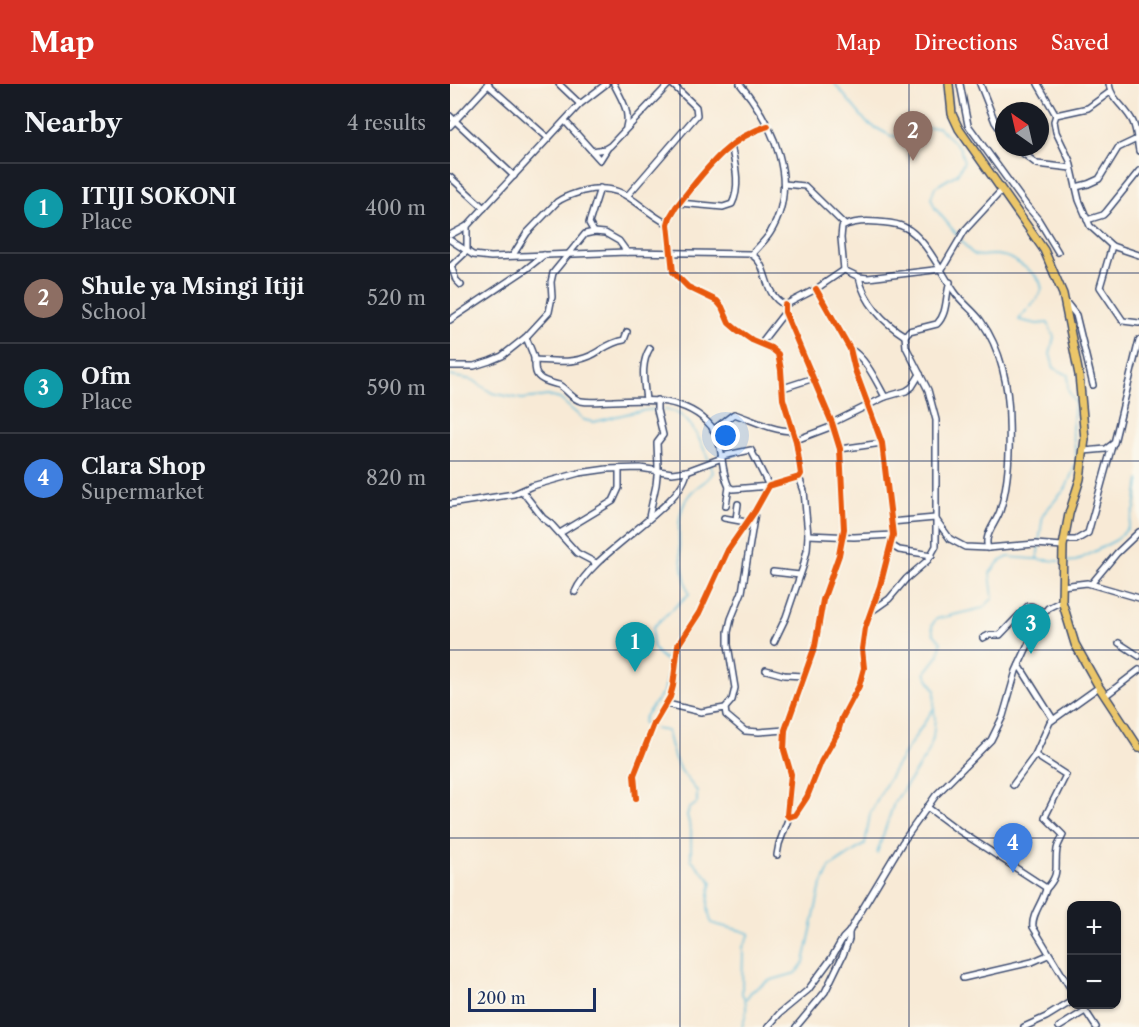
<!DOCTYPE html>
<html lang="en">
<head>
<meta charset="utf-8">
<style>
	:root { --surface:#171b24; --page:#242831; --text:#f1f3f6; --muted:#9ea1a6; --line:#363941; --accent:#d93025 }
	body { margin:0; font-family:"Libre Caslon Text",serif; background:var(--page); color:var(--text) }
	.controls { position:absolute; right:18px; bottom:18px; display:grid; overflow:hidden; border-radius:12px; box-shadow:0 2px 4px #0004 }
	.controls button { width:54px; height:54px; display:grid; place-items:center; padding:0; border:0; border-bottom:2px solid var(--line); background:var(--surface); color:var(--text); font:30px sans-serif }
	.compass { position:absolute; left:545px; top:18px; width:54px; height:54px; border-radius:50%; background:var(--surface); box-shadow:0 2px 4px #0004; rotate:326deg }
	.scale { position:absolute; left:18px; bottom:15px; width:128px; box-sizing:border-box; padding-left:6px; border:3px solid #1b2f5e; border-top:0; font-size:16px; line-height:21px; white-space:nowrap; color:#1b2f5e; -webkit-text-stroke:4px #fbf7ec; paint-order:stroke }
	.you { position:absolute; left:276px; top:352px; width:21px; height:21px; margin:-15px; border:4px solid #fff; border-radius:50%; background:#1a73e8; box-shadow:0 0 0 9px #1a73e833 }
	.badge { display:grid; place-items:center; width:39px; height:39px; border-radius:50%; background:var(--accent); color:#fff; font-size:20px; font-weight:700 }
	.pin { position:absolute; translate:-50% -50px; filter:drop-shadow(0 2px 3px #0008) }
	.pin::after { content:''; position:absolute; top:32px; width:21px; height:18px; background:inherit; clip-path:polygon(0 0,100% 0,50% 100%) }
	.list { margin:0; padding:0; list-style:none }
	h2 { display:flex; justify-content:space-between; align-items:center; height:78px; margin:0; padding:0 24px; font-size:26px }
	h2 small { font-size:20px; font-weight:400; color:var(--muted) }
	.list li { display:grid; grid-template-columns:39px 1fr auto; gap:18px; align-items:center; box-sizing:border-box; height:90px; padding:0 24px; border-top:2px solid var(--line) }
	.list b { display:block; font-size:22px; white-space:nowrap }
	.list p { margin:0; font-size:20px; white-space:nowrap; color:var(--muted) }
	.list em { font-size:20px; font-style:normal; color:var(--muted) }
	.map { position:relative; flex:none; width:689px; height:943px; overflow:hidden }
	header { display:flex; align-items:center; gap:36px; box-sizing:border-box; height:84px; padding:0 30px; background:var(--accent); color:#fff }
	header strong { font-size:28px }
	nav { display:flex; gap:33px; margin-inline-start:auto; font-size:21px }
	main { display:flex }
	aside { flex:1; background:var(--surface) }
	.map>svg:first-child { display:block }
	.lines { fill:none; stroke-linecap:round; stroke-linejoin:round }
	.stream { stroke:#5cbbdb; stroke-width:1.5 }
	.minor-casing { stroke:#3c4b70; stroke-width:8 }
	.major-casing { stroke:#3c4b70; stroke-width:10 }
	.minor { stroke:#fff; stroke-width:5 }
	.major { stroke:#ebc669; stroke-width:7 }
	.cycleway-casing { stroke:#fbf7ec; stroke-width:10 }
	.cycleway { stroke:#e8590c; stroke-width:6 }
	.grid { fill:none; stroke:#1b2f5e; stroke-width:1.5; stroke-opacity:0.55 }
</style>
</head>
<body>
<header>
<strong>Map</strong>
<nav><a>Map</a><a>Directions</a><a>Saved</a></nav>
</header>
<main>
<aside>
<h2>Nearby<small>4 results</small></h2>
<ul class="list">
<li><span class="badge" style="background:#0f9aa8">1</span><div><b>ITIJI SOKONI</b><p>Place</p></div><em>400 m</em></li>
<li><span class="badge" style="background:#8d6e63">2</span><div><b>Shule ya Msingi Itiji</b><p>School</p></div><em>520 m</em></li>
<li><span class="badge" style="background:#0f9aa8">3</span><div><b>Ofm</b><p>Place</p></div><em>590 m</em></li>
<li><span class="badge" style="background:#3f7fe0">4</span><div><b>Clara Shop</b><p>Supermarket</p></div><em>820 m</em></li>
</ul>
</aside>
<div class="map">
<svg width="689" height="943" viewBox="0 0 689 943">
	<rect width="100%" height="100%" fill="#fbf7ec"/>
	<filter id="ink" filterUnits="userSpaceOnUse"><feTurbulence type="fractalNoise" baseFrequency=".0167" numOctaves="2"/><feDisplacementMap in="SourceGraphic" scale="12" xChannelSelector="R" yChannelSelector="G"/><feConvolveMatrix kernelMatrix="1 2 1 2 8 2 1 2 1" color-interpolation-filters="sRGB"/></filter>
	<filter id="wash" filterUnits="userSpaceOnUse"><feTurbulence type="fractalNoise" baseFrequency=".008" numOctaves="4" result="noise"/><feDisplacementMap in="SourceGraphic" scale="24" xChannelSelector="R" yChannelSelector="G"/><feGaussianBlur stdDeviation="1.35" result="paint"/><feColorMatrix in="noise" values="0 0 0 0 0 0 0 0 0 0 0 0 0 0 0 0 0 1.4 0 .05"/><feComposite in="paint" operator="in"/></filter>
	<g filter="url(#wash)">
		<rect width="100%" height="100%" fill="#f8ead6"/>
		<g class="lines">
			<g class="stream">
				<path d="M385,0L417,39L441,52L462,53L475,44L488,43L510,64L514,78L507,90L485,103L481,114L485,124L508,152"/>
				<path d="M511,156C529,182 529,167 553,172C561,173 584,188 589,196C591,199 591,202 592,205C587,219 577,223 569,236L587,240L598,239L604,253L600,270L604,284L618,291V306L625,318L622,345L627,377L616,404L593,430L589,458"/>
				<path d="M0,292L23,296L42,309L72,315L98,312L110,315L134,336L144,338C166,333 206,319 227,329C243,336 257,371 263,388C258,398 247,401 240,410C220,434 231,482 239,510L203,543C201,564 203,568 221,580L214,607L195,632L193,638L196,642L200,644"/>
				<path d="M587,475L589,462"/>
				<path d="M614,478L626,477L666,456L678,444L685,424L689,396"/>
				<path d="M205,645L217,647C224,679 227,683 247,707V719L239,725L237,731L241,747V775L262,798C258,810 256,828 262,839C274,844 288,844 300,850L293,863L292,910C299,920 296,932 292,943"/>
				<path d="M427,769L444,719L478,669L483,654L485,634L484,625"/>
				<path d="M296,915L301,908L318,897L346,889L354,878L370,805L380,783L415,760L420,730L444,685L484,624L485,606L475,589L489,571L491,558L483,549L482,541L486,535L533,524L543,514L540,489L549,478L558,473L609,477"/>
			</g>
		</g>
	</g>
	<g filter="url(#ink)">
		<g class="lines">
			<defs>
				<g id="minor">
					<path d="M37,0L98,54"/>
					<path d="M109,0L130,20"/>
					<path d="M164,0C170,13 181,28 176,43"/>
					<path d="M290,0C323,40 351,99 320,149C315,157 308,163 302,170"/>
					<path d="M510,0L518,41L576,121L588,135L608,168"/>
					<path d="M530,0L545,38L554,51"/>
					<path d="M588,0L606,31"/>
					<path d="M659,0C661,16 676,23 683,38C687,47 687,57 689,67"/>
					<path d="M660,8L638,24L606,31L604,37L606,48L620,77L629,116L640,142L662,162L689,171"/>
					<path d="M0,32L64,92"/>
					<path d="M115,37L150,76L157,65"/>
					<path d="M0,42L39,0"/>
					<path d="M565,63L587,80L621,84"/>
					<path d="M142,67L155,65L160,62L219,0"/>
					<path d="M0,93L34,124"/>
					<path d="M334,100L355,102L395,141"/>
					<path d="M626,103L638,100L649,95L668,64L687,55"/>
					<path d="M178,111L247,31L246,23L222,0"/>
					<path d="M229,119L273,123L282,120C291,102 285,80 281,61"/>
					<path d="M637,136L653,131L656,128L689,87"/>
					<path d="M144,148L139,139L150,104"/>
					<path d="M0,151L17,142L130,20L156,0"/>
					<path d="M0,156L23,171L41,173L177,168L300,170C320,179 311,210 335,221L366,205L394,186L409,193L418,194L492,185L515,146L551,107"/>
					<path d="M662,162L650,203L673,237L689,239"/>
					<path d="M63,171L77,149L107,118C115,112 124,110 133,107C176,97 185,123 218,140"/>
					<path d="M1,182L6,196L11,201"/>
					<path d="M0,183L17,167V142"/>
					<path d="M394,186L391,154L392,143C403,137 415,137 428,138C436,139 446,139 454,143C474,151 492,190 504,207C511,218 523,226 531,237C551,265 559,303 559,336C560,365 559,399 550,427C546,439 533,452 538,464"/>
					<path d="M409,193C414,218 434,239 455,252"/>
					<path d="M615,217L626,231L643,301"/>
					<path d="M335,221V228L382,339L390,365L394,445L389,471L373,516L365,562L335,646L334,666L341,690L337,731L339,733L345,731L357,713L371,678L388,648L392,634L409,602L414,584L412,565L415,544L430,502L443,451L432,359L405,286L400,265L366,205"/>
					<path d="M0,236L75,186L94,171"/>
					<path d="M76,253C79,262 84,270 85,279C85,283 85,289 88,292C93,298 102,299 109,301C117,305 121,315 131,317C141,319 152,317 163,317C197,315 236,313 261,342C275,360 269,383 279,403L283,405L319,402L301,366L272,372"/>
					<path d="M311,259L335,228"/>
					<path d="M400,265C416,274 426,297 435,313"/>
					<path d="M84,276C104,277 121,280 140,272C152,266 160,258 174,256L177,248"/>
					<path d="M0,282H24L40,277L52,272L76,253L99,228L102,213L101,198L103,189L135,150L144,148L155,149L169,157L177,168"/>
					<path d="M333,304L364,294"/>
					<path d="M196,316C194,298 190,280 200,264"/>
					<path d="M382,339L435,313L456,307L462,303L470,290"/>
					<path d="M263,346L284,330C303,336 322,347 343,347"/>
					<path d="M346,356L383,342"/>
					<path d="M390,365L432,359"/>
					<path d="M634,367L656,365L664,359L689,256"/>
					<path d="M72,407L93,434L101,440L127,469L146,479"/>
					<path d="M0,420L64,410L82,402L129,389L157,385L190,384L222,389L237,387L272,374"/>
					<path d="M276,422L279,403"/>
					<path d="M199,433L206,401L208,383L207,359L213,351L207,326V316"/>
					<path d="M274,434L296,438"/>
					<path d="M286,435L288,420"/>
					<path d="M441,438L485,434L500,455L515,463L538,464L585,460L613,462"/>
					<path d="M110,449L163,417L169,404V385"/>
					<path d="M358,451L404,453L443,451"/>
					<path d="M614,456H626L638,449L662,362"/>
					<path d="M441,461L449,466L482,471"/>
					<path d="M323,488L350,491"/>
					<path d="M642,499L667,469L689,448"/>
					<path d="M612,502L637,499L689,514"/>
					<path d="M125,508C141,469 234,422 237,387"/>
					<path d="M422,527L439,515L456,495L478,476L486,462V336L478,306L456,263L455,252L459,247L487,240C498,229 495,213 500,198"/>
					<path d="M533,554L539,551H550L578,522H582L594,528"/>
					<path d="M324,558L336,533L353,483L357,466L358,451L354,407L349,393"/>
					<path d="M669,559L689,572"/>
					<path d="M569,581L603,635"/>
					<path d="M316,586L334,591L354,592"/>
					<path d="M655,612L689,586"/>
					<path d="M217,620L251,628L275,624L282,616L285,604L278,561V548L281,535L292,508L305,428"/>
					<path d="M275,624L276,631L295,647L309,648L335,646"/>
					<path d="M585,671L616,691L595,733L613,751C611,756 608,760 607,765C604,784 611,789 596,805"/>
					<path d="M563,701L585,671L600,638L649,603"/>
					<path d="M186,714L184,691L204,640L220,613L223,602L228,561L249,529L278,466L305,427L319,402L349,393L351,390L346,357L333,315L331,286L328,270L321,264L302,256L286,245L279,239L272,223L267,217L238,203L223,188L218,140L220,133L226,123C252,91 276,54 318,42"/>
					<path d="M477,723L508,746L595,803L596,805C593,818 581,831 583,843L622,907"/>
					<path d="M327,771L329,760L339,733"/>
					<path d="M513,894L582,878L598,871"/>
					<path d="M631,920L646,943"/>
					<path d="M318,943L329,930L358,906L381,875L393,854L399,848"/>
					<path d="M346,943L375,908L393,871L399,855V848L407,834L452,759L486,711L541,656L553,632L566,587L591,533L598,524L612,517"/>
					<path d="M574,943L596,933L622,917"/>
					<path d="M609,943L635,927"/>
				</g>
				<path id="major" d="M499,0L502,30L509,45L594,166L613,210L629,291L635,355L630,395L619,430L613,462L612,517L625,560L649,603L689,664"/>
			</defs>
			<use href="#minor" class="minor-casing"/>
			<use href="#major" class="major-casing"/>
			<use href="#minor" class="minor"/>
			<use href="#major" class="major"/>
			<defs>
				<g id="cycleway">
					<path d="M335,221V228L382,339L390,365L394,445L389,471L373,516L365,562L335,646L334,666L341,690L337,731L339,733L345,731L357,713L371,678L388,648L392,634L409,602L414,584L412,565L415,544L430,502L443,451L432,359L405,286L400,265L366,205"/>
					<path d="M186,714L184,691L204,640L220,613L223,602L228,561L249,529L278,466L305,427L319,402L349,393L351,390L346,357L333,315L331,286L328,270L321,264L302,256L286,245L279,239L272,223L267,217L238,203L223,188L218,140L220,133L226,123C252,91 276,54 318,42"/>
				</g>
			</defs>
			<use href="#cycleway" class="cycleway-casing"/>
			<use href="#cycleway" class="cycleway"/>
		</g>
	</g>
	<path class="grid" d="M230,0V943M459,0V943M0,189H689M0,377H689M0,566H689M0,754H689"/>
</svg>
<div class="controls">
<button>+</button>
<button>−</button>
</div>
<svg class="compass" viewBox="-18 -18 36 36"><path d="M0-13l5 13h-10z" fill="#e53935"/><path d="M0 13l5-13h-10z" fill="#9ea1a6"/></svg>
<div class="scale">200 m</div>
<div class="you"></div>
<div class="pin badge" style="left:185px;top:588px;background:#0f9aa8">1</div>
<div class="pin badge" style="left:463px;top:77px;background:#8d6e63">2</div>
<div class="pin badge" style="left:581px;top:570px;background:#0f9aa8">3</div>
<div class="pin badge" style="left:563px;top:789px;background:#3f7fe0">4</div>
</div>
</main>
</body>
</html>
